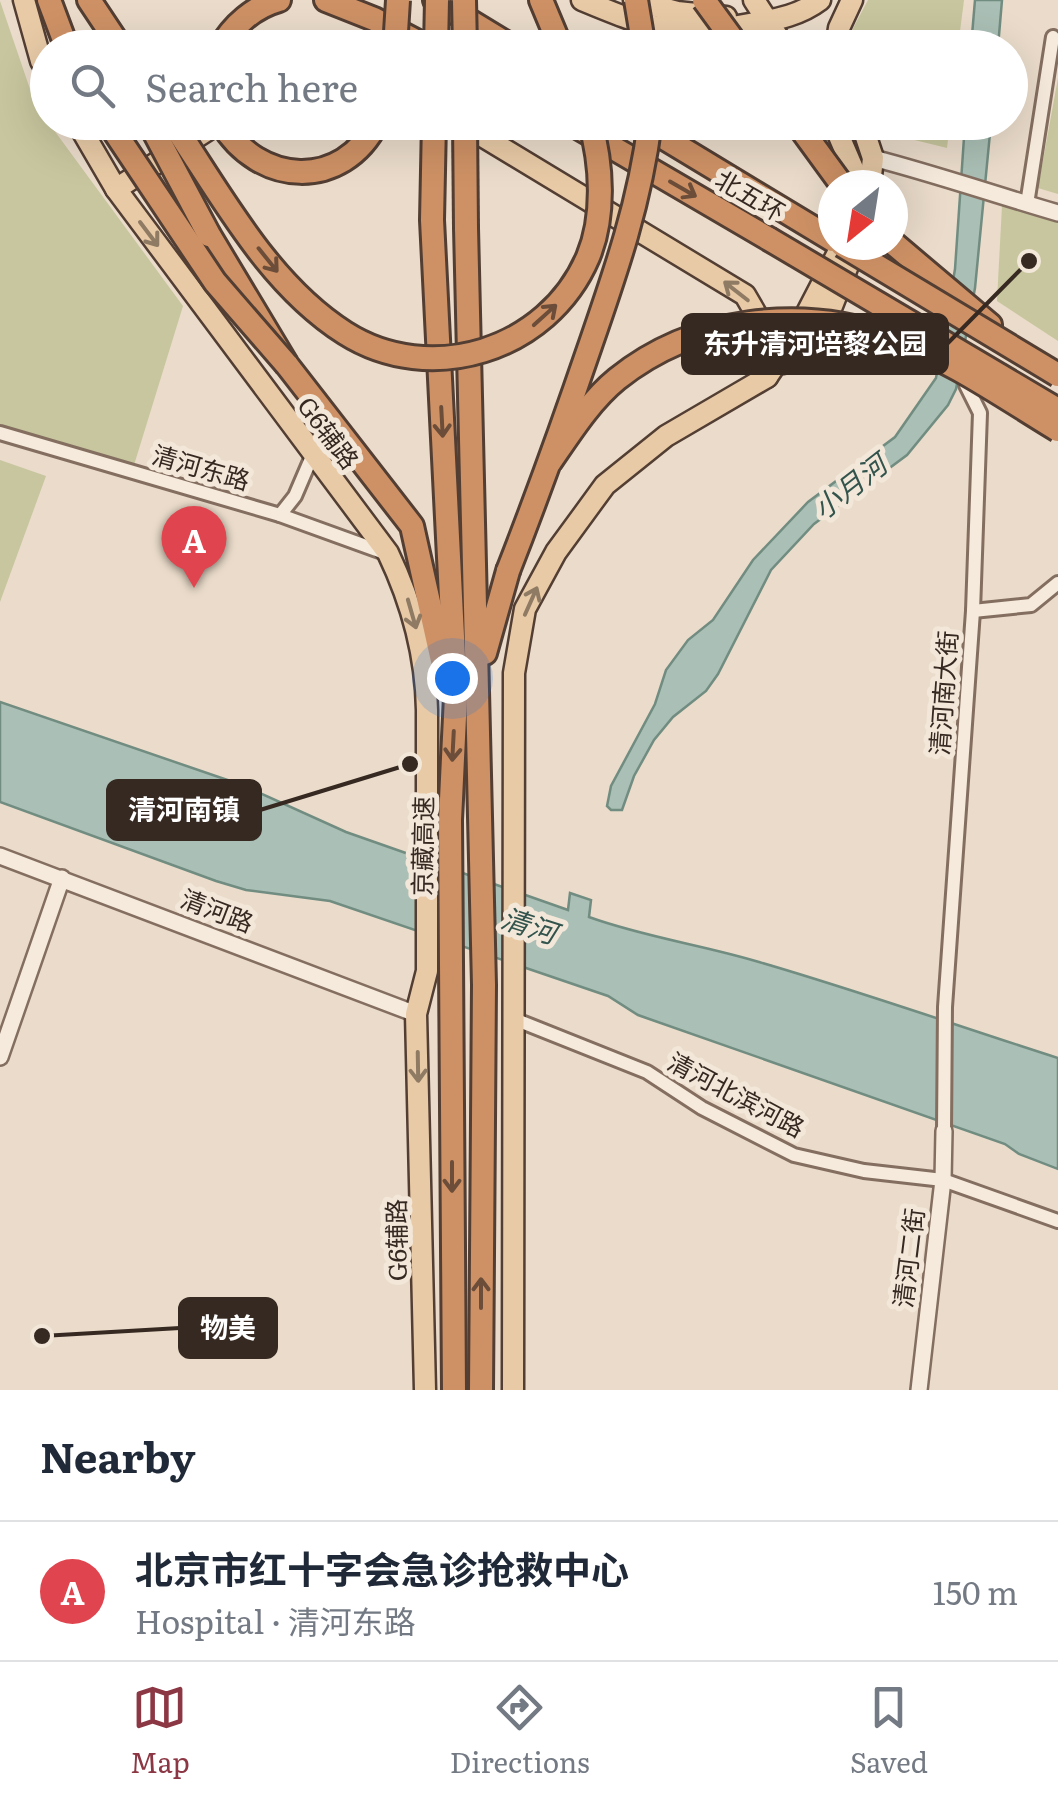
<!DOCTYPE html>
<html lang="en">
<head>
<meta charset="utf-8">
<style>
	:root { --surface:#fff; --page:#f6f6f7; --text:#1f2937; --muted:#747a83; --line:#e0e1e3; --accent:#8c3744 }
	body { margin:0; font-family:Literata,"Noto Sans SC",serif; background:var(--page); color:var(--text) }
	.compass { position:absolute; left:818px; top:170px; width:90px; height:90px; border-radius:50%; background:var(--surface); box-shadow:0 10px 40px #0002; rotate:210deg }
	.you { position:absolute; left:452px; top:678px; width:35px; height:35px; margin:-25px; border:8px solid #fff; border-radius:50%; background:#1a73e8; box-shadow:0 0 0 15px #1a73e833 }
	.badge { display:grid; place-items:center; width:65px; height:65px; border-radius:50%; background:var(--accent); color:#fff; font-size:32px; font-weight:700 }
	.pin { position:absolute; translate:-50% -82px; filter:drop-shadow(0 2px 5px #0008) }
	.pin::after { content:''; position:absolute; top:52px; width:35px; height:30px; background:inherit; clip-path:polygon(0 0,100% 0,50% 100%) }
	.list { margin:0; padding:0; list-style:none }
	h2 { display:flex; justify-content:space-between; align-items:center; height:130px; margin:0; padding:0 40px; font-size:42px }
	h2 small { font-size:32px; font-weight:400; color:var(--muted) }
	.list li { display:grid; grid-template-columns:65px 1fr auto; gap:30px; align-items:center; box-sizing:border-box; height:140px; padding:0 40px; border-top:2px solid var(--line) }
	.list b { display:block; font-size:38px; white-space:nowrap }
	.list p { margin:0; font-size:32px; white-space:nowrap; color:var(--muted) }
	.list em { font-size:32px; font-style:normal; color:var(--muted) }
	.icon { flex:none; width:55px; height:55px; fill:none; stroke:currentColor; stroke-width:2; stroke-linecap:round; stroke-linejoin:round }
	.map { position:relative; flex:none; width:1058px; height:1390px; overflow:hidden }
	.search { position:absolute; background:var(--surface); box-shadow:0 10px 40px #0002; left:30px; right:30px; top:30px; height:110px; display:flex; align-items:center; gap:25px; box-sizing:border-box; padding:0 35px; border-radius:55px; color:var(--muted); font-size:38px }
	.sheet { height:270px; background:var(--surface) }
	nav { display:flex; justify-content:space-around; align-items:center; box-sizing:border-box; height:140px; border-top:2px solid var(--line); background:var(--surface); font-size:28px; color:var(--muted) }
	nav a { display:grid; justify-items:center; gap:5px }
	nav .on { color:var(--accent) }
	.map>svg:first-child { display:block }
	.green { fill:#c7c69e }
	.water { fill:#aabfb5; stroke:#718c81; stroke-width:2.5 }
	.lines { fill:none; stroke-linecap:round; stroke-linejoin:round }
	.minor-casing { stroke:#846e60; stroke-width:18 }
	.tertiary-casing { stroke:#846e60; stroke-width:20 }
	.primary-casing { stroke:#533e33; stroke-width:25 }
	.motorway-casing { stroke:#533e33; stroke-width:28 }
	.minor { stroke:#f5eadc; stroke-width:12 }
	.tertiary { stroke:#f5eadc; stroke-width:15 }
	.primary { stroke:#e8caa6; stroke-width:20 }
	.motorway { stroke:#ce9165; stroke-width:22 }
	.motorway-bridge-casing { stroke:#533e33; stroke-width:28; stroke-linecap:butt }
	.motorway-bridge { stroke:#ce9165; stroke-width:22 }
	.oneway { stroke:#6b4d39 }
	.oneway2 { stroke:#8f7a64 }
	.labels { text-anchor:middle; stroke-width:10; stroke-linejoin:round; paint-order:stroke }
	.street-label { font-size:25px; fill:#362922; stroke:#f2e7d8 }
	.water-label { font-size:28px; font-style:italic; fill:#33544d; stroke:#f2e7d8 }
	.leader { fill:none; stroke:#362922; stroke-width:4 }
	.callout-dot { fill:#362922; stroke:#f2e7d8; stroke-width:4 }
	.callout { fill:#362922; stroke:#362922; stroke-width:4 }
	.callout-label { font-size:28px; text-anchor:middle; font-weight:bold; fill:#fff }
</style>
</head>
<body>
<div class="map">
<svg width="1058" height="1390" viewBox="0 0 1058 1390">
	<rect width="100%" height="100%" fill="#eadbca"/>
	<g class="green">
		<path d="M868,0H964L958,47H857L850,34Z"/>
		<path d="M0,1L32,95L48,122L183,306L134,465L0,426Z"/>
		<path d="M1058,78V194L1038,188Z"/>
		<path d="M880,123H950L947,148L882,132Z"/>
		<path d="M1002,206L1058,221V341L997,301Z"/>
		<path d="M0,460L46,476L0,602Z"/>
	</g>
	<g class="water">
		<path d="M975,0H1002L998,47H971Z"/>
		<path d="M965,123H991L975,288L956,389L948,405L907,455L814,524L771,570L718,674L706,691L673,717L654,740L634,776L622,810H611L607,806L611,786L655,704L666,670L688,640L713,620L753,560L808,502L895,437L936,378L955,269Z"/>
		<path d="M0,702L242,785L346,832L568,910L570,893L591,900L589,917C644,937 703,945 759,962C859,991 958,1026 1058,1058V1169L1019,1154L1005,1144L638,1015L608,996L330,901L246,890L216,881L0,802Z"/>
	</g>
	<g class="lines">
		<defs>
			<g id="minor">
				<path d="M1027,204L1053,37"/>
				<path d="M0,433L280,515L385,553"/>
				<path d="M280,515L295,496L313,454"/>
				<path d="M973,611L1031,605L1058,583"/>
				<path d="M514,1019L647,1072L702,1108L794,1155L864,1171L943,1180L1058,1221"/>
				<path d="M944,1131L945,1007L973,611L980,413L966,385"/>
			</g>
			<g id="tertiary">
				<path d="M873,158C935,174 996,195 1058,213"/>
				<path d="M0,856L416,1014"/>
				<path d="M0,1057L62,878"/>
				<path d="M919,1390L943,1180L944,1131"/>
			</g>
			<g id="primary">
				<path d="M24,0L41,61L48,72"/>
				<path d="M582,0C654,30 677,38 755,23C779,19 800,15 820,0"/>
				<path d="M634,0L677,12L726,17"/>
				<path d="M754,0L785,48"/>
				<path d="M836,48L839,28L852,0"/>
				<path d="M77,122L116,189L388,553C412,603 426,655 427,710V971L416,1014L425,1390"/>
				<path d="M459,122L745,295L767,333V377"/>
				<path d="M833,122L854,171L853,185"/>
				<path d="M861,122L873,158L870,185"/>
				<path d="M116,189L220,122"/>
				<path d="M784,363L811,342L832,306L856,245"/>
				<path d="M513,1390L514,673L525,609L556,552L605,485L666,436L767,377L796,334L842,245"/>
			</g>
			<g id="motorway">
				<path d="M49,0L67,48"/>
				<path d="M89,0L121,48"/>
				<path d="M326,0L374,19L429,48"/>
				<path d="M435,0L514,48"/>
				<path d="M541,0L561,48"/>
				<path d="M220,48C233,25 254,7 279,0"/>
				<path d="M221,122C258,186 343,191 377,122"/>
				<path d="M434,122L432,220L456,696L450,820L454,1390"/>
				<path d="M569,122L769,239"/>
				<path d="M638,122L833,240"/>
				<path d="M466,228L484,985L481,1390"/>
				<path d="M209,235L287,365L412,526L443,665"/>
				<path d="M893,243L990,325"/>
				<path d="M485,653L508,571"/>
			</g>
		</defs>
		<use href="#minor" class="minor-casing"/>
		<use href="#tertiary" class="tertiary-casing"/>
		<use href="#primary" class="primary-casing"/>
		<use href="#motorway" class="motorway-casing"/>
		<use href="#minor" class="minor"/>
		<use href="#tertiary" class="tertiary"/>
		<use href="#primary" class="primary"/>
		<use href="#motorway" class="motorway"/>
		<defs>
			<g id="motorway-bridge">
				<path d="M464,0L465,48"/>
				<path d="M636,0L644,48"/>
				<path d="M704,0L739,48"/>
				<path d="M395,48L398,0"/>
				<path d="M436,48L437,0"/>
				<path d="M108,122L215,282L287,365"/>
				<path d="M149,122L209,235"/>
				<path d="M172,122C222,196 268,284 345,333C430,387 548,351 588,257C605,216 602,164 590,122"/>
				<path d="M465,122L466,228"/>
				<path d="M796,122L842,185"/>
				<path d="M769,239L1058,410"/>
				<path d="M842,245L1058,375"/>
				<path d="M550,462C570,433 590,401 617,379C693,318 801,305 891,338C950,359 1005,398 1058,430"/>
				<path d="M508,571C537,497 564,422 590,346C616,271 640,202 650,122"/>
			</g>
		</defs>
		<use href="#motorway-bridge" class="motorway-bridge-casing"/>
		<use href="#motorway-bridge" class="motorway-bridge"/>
	</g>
	<defs><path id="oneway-shaft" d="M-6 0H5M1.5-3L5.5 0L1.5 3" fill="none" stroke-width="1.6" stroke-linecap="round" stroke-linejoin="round" transform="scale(2.5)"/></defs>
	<g class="oneway">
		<use href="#oneway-shaft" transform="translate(683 189) rotate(30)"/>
		<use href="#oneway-shaft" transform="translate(268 260) rotate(51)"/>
		<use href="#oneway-shaft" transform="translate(545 315) rotate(-42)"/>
		<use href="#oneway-shaft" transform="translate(442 422) rotate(87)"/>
		<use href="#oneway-shaft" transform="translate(453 746) rotate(93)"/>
		<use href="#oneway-shaft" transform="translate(452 1177) rotate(90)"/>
		<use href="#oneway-shaft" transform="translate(481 1293) rotate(-90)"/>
	</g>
	<g class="oneway2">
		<use href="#oneway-shaft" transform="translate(149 234) rotate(53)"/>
		<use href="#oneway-shaft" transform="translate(736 291) rotate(-142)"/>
		<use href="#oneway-shaft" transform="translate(531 601) rotate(-66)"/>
		<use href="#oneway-shaft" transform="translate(412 614) rotate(74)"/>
		<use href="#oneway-shaft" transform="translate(418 1067) rotate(89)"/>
	</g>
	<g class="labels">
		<g class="street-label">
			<text transform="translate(750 196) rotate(30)" y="9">北五环</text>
			<text transform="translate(328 433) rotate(53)" y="9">G6辅路</text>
			<text transform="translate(201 468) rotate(16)" y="9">清河东路</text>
			<text transform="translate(944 693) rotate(-86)" y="9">清河南大街</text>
			<text transform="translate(423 846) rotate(-89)" y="9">京藏高速</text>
			<text transform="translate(217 911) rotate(21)" y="9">清河路</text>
			<text transform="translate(736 1095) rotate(28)" y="9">清河北滨河路</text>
			<text transform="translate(397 1240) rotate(-91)" y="9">G6辅路</text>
			<text transform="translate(909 1258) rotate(-83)" y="9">清河二街</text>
		</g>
		<g class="water-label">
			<text transform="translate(850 487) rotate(-38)" y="10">小月河</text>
			<text transform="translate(529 926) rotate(18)" y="10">清河</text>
		</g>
	</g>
	<path class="leader" d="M1029 261L947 344M410 764L260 810M42 1336L180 1328"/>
	<g class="callout-dot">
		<circle cx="1029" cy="261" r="10"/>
		<circle cx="410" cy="764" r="10"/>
		<circle cx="42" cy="1336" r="10"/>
	</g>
	<g class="callout">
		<rect x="683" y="315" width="264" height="58" rx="10"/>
		<rect x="108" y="781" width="152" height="58" rx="10"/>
		<rect x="180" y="1299" width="96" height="58" rx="10"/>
	</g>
	<g class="callout-label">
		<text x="815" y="354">东升清河培黎公园</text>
		<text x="184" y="820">清河南镇</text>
		<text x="228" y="1338">物美</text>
	</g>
</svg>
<svg class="compass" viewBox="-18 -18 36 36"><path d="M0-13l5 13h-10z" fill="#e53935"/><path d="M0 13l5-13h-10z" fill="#747a83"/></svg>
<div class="you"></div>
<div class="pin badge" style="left:194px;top:588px;background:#e0444e">A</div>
<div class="search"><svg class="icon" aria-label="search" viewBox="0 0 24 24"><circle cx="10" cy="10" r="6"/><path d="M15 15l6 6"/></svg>Search here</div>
</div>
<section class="sheet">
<h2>Nearby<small></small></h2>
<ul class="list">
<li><span class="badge" style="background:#e0444e">A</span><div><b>北京市红十字会急诊抢救中心</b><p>Hospital · 清河东路</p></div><em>150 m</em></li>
</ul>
</section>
<nav>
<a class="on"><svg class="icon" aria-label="map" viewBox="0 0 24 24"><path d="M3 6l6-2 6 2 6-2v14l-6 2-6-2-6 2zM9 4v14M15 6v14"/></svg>Map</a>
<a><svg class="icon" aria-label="directions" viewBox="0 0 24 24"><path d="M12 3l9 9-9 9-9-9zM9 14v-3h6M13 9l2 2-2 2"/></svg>Directions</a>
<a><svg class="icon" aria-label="saved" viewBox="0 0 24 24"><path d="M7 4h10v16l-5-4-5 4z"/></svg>Saved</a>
</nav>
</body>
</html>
